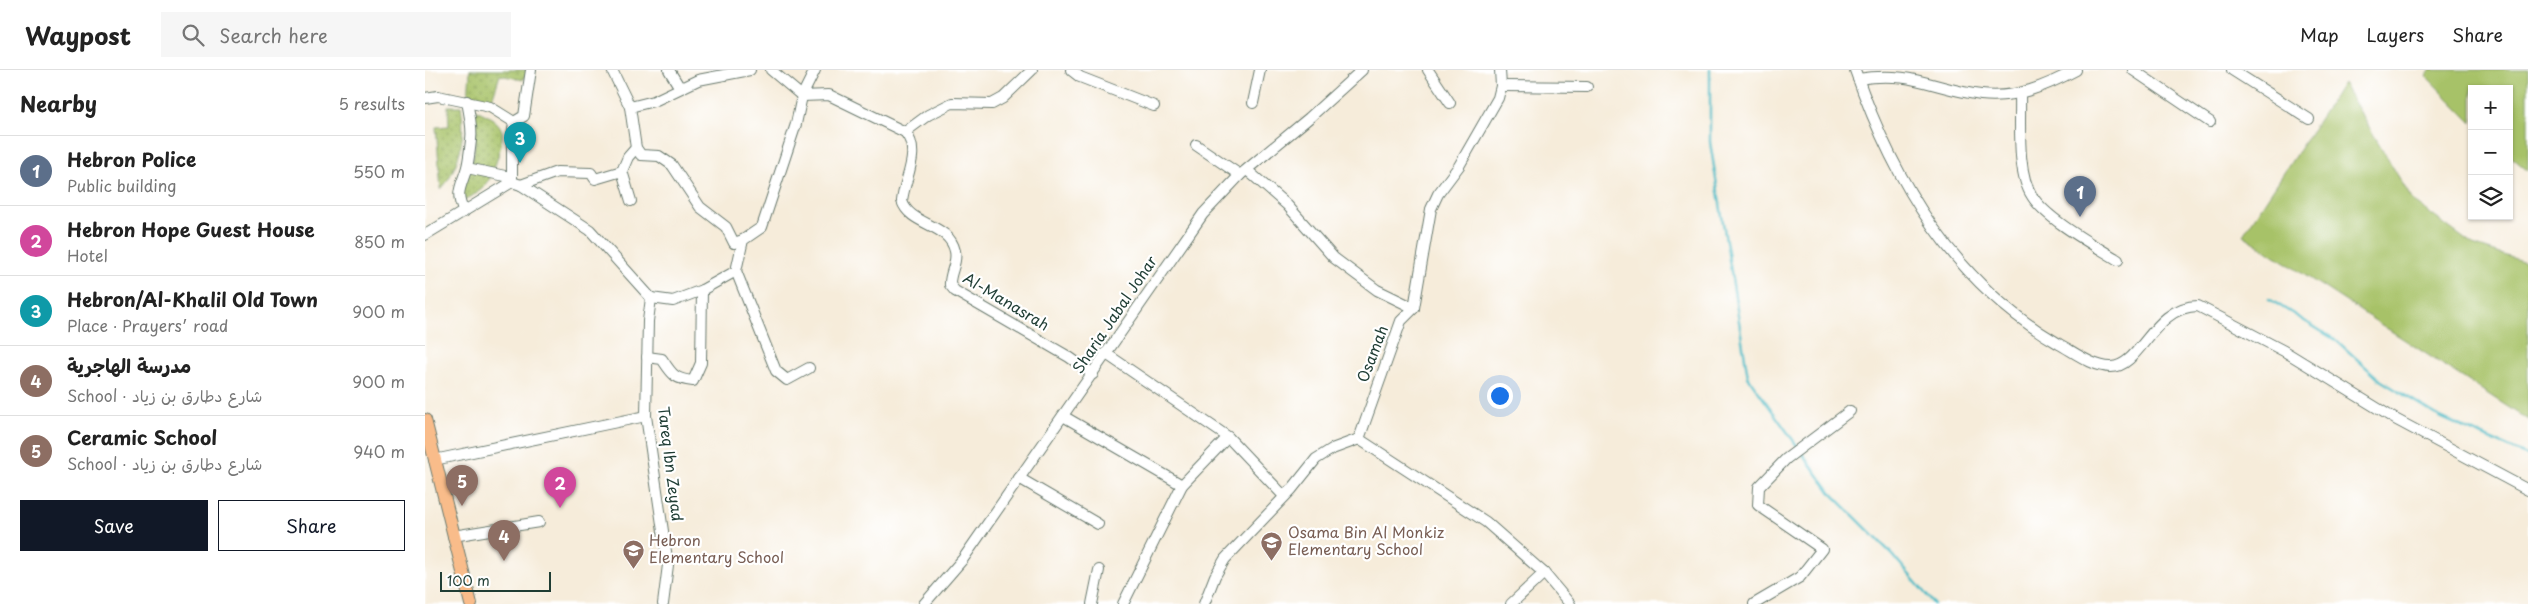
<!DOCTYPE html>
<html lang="en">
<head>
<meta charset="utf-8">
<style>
	:root { --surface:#fff; --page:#f6f6f6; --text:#222; --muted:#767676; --line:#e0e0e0; --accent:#111827 }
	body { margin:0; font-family:"Playpen Sans","Playpen Sans Arabic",sans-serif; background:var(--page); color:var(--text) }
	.controls { position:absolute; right:15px; top:15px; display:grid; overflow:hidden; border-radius:0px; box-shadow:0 1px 4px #0004 }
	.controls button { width:45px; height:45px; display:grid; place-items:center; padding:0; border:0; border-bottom:1px solid var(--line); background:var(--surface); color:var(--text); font:25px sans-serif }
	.scale { position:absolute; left:15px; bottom:12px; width:111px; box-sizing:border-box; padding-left:5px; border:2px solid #1f3d34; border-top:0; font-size:14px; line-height:18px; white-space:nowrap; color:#1f3d34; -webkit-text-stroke:4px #fff; paint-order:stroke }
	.you { position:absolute; left:1074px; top:325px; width:18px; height:18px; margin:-12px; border:4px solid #fff; border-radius:50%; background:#1a73e8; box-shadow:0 0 0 8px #1a73e833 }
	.badge { display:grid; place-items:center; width:32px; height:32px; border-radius:50%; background:var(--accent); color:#fff; font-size:16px; font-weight:700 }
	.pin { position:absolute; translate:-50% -41px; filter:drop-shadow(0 1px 2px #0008) }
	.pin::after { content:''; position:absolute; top:26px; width:18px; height:15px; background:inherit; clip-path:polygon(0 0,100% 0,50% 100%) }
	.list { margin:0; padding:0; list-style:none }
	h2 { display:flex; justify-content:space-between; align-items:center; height:65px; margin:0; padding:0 20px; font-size:21px }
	h2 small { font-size:16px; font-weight:400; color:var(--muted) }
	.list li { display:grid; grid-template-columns:32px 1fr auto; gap:15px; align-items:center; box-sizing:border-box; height:70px; padding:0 20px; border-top:1px solid var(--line) }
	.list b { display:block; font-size:19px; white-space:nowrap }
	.list p { margin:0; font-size:16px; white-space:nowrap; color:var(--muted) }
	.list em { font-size:16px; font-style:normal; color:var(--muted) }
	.actions { display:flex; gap:10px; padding:15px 20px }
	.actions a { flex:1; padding:11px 0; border:1px solid var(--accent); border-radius:0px; text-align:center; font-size:18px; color:var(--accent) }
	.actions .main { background:var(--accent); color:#fff }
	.icon { flex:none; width:28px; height:28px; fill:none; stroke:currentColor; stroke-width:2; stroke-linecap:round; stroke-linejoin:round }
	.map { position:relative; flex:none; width:2103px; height:534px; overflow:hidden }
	header { display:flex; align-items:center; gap:30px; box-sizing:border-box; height:70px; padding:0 25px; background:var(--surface); border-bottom:1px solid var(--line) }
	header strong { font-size:24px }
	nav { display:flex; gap:28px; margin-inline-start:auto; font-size:18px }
	.search { width:350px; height:45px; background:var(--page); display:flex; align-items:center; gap:12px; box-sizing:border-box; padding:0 18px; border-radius:0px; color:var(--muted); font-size:19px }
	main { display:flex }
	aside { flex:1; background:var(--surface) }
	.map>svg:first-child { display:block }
	.green { fill:#a7c268; stroke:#63804e }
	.park { fill:url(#park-dots); stroke:#63804e }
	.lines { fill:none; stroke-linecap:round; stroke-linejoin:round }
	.stream { stroke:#4dbbc6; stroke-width:2.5 }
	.minor-casing { stroke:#6a7a6e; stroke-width:12 }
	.major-casing { stroke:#6a7a6e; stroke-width:14 }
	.minor { stroke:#fff; stroke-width:10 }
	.major { stroke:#f9bc8a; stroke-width:12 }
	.labels { text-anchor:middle; stroke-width:4.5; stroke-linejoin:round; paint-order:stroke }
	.street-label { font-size:15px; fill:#1f3d34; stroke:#fff }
	.education-label { font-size:15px; fill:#785e54; stroke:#fff; text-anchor:start }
</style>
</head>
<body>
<header>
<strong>Waypost</strong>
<div class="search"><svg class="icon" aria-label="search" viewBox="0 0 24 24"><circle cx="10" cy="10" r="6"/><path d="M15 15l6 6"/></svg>Search here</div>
<nav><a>Map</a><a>Layers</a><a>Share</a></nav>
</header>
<main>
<aside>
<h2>Nearby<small>5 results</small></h2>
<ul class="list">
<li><span class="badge" style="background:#5c6f8a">1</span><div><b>Hebron Police</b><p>Public building</p></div><em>550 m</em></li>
<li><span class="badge" style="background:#d1479c">2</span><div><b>Hebron Hope Guest House</b><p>Hotel</p></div><em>850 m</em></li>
<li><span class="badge" style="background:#0f9aa8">3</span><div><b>Hebron/Al-Khalil Old Town</b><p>Place · Prayers׳ road</p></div><em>900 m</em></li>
<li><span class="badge" style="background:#8d6e63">4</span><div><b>مدرسة الهاجرية</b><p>School · شارع دطارق بن زياد</p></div><em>900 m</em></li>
<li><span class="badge" style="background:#8d6e63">5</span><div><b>Ceramic School</b><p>School · شارع دطارق بن زياد</p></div><em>940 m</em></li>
</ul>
<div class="actions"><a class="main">Save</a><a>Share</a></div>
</aside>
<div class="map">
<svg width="2103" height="534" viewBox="0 0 2103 534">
	<defs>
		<pattern id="park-dots" width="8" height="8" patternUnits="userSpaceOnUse" patternTransform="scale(1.25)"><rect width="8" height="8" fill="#a7c268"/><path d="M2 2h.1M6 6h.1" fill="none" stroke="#879f56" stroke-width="1.8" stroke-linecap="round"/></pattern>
	</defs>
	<rect width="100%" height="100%" fill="#fff"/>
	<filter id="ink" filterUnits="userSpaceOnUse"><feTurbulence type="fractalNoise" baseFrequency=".02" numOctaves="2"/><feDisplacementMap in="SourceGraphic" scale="10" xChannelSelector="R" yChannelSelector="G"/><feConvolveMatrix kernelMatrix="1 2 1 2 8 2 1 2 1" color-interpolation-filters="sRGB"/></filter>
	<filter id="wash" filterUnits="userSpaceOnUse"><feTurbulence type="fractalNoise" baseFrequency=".0096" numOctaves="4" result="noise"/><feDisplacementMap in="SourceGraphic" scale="20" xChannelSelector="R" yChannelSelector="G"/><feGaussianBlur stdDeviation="1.12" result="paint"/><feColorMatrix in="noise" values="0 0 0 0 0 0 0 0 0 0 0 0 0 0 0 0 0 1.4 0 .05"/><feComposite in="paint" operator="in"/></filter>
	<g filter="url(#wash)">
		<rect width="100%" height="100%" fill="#f6ecda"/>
		<g class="green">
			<path d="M2006,0H2103V101L2084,85V19H2047V53L2001,6Z"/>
			<path d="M1918,13L1988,131L2048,175L2103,193V350L1818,165Z"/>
		</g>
		<g class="park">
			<path d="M45,0H104L98,10L75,5L65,36L43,30Z"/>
			<path d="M23,36H36C41,68 35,95 16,120L11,57L24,56Z"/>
			<path d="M47,38C57,43 74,49 77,61C79,71 69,101 64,110C59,120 47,126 37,132L35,121C51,94 53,68 47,38Z"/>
		</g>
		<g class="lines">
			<g class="stream">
				<path d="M1285,0V72L1323,307L1373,377"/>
				<path d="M1844,229L1912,271L1955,310L2015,347L2103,386"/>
				<path d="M1376,382L1407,424L1467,484L1509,534"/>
			</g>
		</g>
	</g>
	<g filter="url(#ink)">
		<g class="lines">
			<defs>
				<g id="minor">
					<path d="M187,0L205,37L211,78L216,85L234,86L247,95L275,137L301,157L309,173L318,170"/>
					<path d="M244,0L255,18"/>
					<path d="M346,0L377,26"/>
					<path d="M646,0L655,7L729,36"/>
					<path d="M1003,0L1025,33"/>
					<path d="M1430,0C1469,112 1529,213 1634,274C1649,282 1668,297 1686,297C1716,297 1728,236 1773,236L1859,281L1970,349L2103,420"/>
					<path d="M1708,0L1785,52"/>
					<path d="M1807,0L1884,49"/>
					<path d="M1433,9C1487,0 1508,19 1556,25C1591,29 1621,16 1651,0"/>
					<path d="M1076,16L1162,17"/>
					<path d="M1595,23C1596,51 1591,102 1607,126C1622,150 1669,175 1693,190"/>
					<path d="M377,26L404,25L480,62C497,82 479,109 477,131C485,156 524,153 530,181C533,193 524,203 525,215L530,221L644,287L668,304"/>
					<path d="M0,28L13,26L65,37L89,52"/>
					<path d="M828,33L835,0"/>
					<path d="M205,37L229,31L273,10L325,0"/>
					<path d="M89,52L99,46L106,0"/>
					<path d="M480,62L503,45L527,33L567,34L578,28L607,0"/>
					<path d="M771,75L815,105"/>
					<path d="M42,98L85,107"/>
					<path d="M822,100L862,135L909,188L952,220L989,238"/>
					<path d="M197,101L206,131"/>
					<path d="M87,112V69L89,52"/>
					<path d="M96,115L132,102L166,103L170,109L197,101L203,87L211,78"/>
					<path d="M39,142C29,122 37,116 42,97C44,89 45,79 46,70C48,58 44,44 42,31"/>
					<path d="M0,165L87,112L96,115L165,160L226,228"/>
					<path d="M311,201L351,301L362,310L384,298"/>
					<path d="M226,228L248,231L277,220L311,201L318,170L337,157L371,54L377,26L390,0"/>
					<path d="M226,228L223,251L221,346L243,495L238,534"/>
					<path d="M680,283L803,367L859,426L864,421"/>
					<path d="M222,287L237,289C247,304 249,309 268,311L276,293L277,220"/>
					<path d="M638,346L757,415"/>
					<path d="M934,369L1061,452L1119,503L1145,534"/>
					<path d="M9,390L221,346"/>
					<path d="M594,408L673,454"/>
					<path d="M28,466L114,452"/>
					<path d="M499,534L538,489L778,144L815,105L884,48L937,0"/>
					<path d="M667,534L674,500"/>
					<path d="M698,534L757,415L803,367"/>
					<path d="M779,534L790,506L800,489L867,419L891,389L907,379L934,369L976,251L989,238L1006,139L1013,124L1034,96L1073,28L1076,16L1075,0"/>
					<path d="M1086,534L1119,503"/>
					<path d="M1329,534L1375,507L1397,479L1333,435L1334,417L1361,389L1425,341"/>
				</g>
				<path id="major" d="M0,350L46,534"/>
			</defs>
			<use href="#minor" class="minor-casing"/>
			<use href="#major" class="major-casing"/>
			<use href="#minor" class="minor"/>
			<use href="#major" class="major"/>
		</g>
	</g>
	<defs>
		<symbol id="school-pin" viewBox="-11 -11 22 30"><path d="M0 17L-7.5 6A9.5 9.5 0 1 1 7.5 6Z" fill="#8d6e63" stroke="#fff"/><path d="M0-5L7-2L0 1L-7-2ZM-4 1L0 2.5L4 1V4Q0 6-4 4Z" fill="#fff"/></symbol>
	</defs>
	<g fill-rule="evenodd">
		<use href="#school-pin" x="834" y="460" width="25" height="34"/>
		<use href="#school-pin" x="196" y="468" width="25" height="34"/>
	</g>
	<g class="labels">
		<g class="street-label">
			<text transform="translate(581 232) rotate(31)" y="5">Al-Manasrah</text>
			<text transform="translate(690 245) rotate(-56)" y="5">Sharia Jabal Johar</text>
			<text transform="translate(948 284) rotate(-69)" y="5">Osamah</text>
			<text transform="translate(245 394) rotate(83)" y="5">Tareq Ibn Zeyad</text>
		</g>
		<g class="education-label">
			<text x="863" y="468">Osama Bin Al Monkiz<tspan x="863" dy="17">Elementary School</tspan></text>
			<text x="224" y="476">Hebron<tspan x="224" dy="17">Elementary School</tspan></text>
		</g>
	</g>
</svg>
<div class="controls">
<button>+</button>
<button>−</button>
<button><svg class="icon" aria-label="layers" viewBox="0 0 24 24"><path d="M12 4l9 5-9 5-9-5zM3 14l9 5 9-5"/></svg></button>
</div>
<div class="scale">100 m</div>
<div class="you"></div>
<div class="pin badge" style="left:1655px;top:147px;background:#5c6f8a">1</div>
<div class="pin badge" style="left:135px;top:438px;background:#d1479c">2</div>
<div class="pin badge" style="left:95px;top:93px;background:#0f9aa8">3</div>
<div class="pin badge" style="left:79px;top:491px;background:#8d6e63">4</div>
<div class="pin badge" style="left:37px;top:436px;background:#8d6e63">5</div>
</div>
</main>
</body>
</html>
